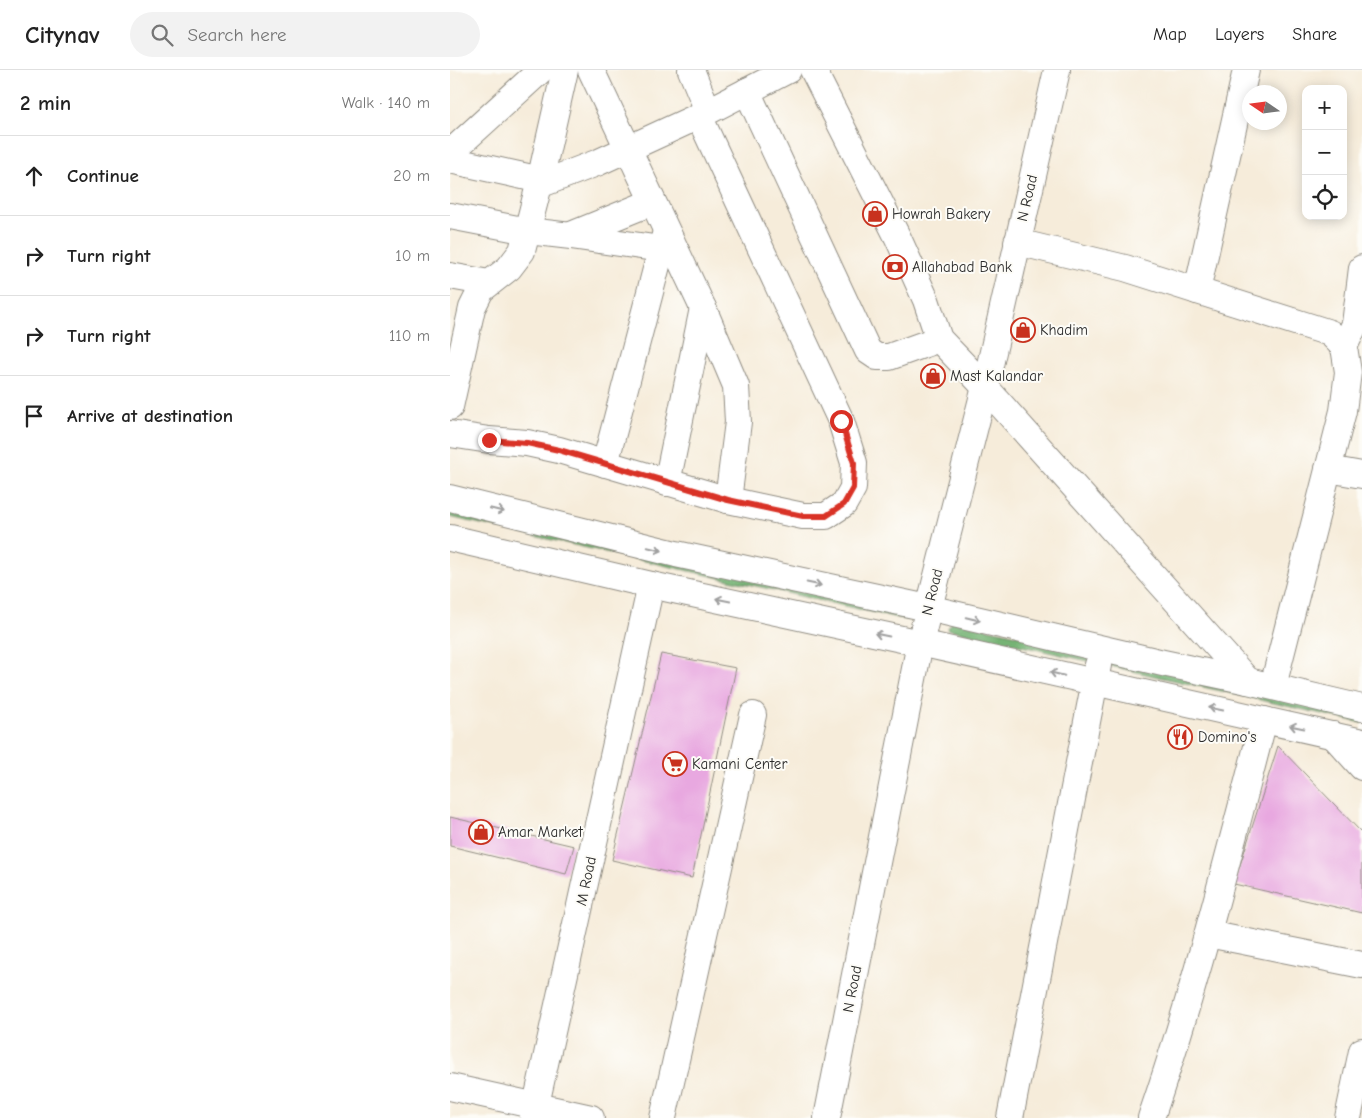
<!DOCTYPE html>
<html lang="en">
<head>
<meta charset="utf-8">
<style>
	:root { --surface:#fff; --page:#f2f2f2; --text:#222; --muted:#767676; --line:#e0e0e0 }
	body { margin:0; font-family:"Comic Neue",sans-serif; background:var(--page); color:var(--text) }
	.controls { position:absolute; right:15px; top:15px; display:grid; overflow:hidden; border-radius:10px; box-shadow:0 2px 12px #0003 }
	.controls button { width:45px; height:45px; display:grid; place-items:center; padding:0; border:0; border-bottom:1px solid var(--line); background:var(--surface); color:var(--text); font:25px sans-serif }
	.compass { position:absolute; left:792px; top:15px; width:45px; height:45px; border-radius:50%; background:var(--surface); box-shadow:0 2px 12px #0003; rotate:283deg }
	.stop { position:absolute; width:15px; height:15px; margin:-11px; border:4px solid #d93025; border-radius:50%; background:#fff }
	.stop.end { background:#d93025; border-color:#fff; box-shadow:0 1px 5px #0008 }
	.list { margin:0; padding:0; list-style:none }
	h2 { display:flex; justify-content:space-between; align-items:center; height:65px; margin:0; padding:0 20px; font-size:21px }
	h2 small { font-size:16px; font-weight:400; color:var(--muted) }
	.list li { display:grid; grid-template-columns:32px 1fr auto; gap:15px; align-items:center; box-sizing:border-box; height:80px; padding:0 20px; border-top:1px solid var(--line) }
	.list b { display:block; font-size:19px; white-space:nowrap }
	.list em { font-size:16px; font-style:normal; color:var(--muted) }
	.icon { flex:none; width:28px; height:28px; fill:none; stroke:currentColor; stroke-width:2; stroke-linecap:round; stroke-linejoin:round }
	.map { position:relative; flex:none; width:912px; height:1048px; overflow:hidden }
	header { display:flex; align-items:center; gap:30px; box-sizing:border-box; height:70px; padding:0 25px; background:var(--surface); border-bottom:1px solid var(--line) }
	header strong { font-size:24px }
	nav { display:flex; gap:28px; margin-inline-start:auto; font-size:18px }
	.search { width:350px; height:45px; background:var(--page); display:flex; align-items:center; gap:12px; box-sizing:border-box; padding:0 18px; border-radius:28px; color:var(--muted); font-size:19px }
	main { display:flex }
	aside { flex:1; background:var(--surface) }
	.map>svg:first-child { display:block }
	.forest { fill:#76b374; stroke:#506f50 }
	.building { fill:#e8a8e0 }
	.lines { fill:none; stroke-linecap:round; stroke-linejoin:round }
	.minor-casing { stroke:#908c82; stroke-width:28 }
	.minor { stroke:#fff; stroke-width:26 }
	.oneway { stroke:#a0a0a0 }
	.route { stroke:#d93025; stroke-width:6 }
	.labels { text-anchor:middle; stroke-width:4; stroke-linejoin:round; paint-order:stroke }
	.street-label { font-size:15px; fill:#2b2b2b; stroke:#fdfcf7 }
	.poi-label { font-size:15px; fill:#2b2b2b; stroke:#fdfcf7; text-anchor:start }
</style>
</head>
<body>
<header>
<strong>Citynav</strong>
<div class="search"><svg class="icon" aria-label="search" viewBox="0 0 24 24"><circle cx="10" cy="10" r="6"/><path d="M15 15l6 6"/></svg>Search here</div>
<nav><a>Map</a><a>Layers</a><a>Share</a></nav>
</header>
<main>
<aside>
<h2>2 min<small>Walk · 140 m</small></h2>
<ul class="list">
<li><svg class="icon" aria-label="ahead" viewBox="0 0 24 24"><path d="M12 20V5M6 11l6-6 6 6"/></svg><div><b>Continue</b></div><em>20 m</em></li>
<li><svg class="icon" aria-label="right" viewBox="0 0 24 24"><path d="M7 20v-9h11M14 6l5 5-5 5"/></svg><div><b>Turn right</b></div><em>10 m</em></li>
<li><svg class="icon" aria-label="right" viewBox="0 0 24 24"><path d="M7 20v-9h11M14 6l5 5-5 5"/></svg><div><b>Turn right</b></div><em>110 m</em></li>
<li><svg class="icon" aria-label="arrive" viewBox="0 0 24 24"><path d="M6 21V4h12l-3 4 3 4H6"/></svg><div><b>Arrive at destination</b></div></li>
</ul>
</aside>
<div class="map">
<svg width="912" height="1048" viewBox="0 0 912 1048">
	<rect width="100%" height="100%" fill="#fdfcf7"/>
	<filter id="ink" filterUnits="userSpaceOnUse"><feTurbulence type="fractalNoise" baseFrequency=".02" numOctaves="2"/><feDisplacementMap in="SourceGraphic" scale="10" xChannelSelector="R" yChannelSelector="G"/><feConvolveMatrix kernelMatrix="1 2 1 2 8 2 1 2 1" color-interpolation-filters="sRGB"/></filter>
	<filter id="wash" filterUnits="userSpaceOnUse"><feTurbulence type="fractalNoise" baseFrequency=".0096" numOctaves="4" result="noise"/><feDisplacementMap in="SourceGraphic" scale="20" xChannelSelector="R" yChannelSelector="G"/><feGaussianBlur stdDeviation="1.12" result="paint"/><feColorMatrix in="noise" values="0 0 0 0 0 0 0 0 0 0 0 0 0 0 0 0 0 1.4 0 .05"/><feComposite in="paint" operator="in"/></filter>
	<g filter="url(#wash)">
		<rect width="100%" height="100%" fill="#f6ecda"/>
		<g class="forest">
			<path d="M0,434L461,540L457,550L0,447Z"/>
			<path d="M503,551L912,640V653L497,559Z"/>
		</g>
		<g id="blocks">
			<g class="building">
				<path d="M211,584L286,598L242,808L162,790Z"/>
				<path d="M828,676L912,763V843L784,814Z"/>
				<path d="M0,747L124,776L116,804L0,776Z"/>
			</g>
		</g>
	</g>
	<g filter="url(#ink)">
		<use href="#blocks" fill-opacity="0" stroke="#908c82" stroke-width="1"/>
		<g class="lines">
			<defs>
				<g id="minor">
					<path d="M141,0L253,238L286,316L288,352L278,430"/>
					<path d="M241,0L258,41"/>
					<path d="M363,0L448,168L476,230L489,269L535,317L798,611"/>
					<path d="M297,21L418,281L427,287H439L489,269"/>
					<path d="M0,83L91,0"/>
					<path d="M0,90L91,110"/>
					<path d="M89,115L149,92L249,46L338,0"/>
					<path d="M0,146L78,161L121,166L211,179"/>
					<path d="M121,165L202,132"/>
					<path d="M567,172L675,198L880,263L894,277L898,302L893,341L823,616"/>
					<path d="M0,206L39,213"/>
					<path d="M747,221L796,0"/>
					<path d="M894,277L905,254L912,198"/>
					<path d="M0,337L22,238L31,220L59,198L72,181L89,115L115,0"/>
					<path d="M0,364L39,370L77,373L109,380L278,430L353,446H376L394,434L403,418L404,393L391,351L249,46"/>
					<path d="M155,394L216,161"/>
					<path d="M878,399L912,405"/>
					<path d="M217,413L253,238"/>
					<path d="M0,428L226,484L478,538L713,593L798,611L912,638"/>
					<path d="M0,468L201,515L470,573L912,672"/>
					<path d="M883,665L912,697"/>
					<path d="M758,864L912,895"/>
					<path d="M0,1017L141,1048"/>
					<path d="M83,1048L201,515"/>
					<path d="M213,1048L303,645"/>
					<path d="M377,1048L470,573L535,317L607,0"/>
					<path d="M560,1048L648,595"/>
					<path d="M701,1048C746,917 779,783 814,650"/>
					<path d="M898,1048L912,981"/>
				</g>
			</defs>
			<use href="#minor" class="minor-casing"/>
			<use href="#minor" class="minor"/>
		</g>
		<defs><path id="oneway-shaft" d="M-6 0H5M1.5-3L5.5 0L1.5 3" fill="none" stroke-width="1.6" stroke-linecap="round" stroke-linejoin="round" transform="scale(1.25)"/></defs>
		<g class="oneway">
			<use href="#oneway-shaft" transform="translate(47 440) rotate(14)"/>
			<use href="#oneway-shaft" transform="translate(205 479) rotate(14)"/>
			<use href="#oneway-shaft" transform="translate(364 514) rotate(12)"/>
			<use href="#oneway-shaft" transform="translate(273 530) rotate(-168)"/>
			<use href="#oneway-shaft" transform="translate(523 549) rotate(13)"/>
			<use href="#oneway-shaft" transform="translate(432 565) rotate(-168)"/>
			<use href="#oneway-shaft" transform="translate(607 604) rotate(-167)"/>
			<use href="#oneway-shaft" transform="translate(766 639) rotate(-168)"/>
			<use href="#oneway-shaft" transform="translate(847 657) rotate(-168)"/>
		</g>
	</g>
	<g class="lines" filter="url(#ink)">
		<path class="route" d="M39,370L77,373L109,380L278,430L353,446H376L394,434L403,418L404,393L391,351"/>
	</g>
	<defs>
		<symbol id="shop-ring" viewBox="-11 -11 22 22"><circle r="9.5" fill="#fdfcf7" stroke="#c8321e" stroke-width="1.5"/><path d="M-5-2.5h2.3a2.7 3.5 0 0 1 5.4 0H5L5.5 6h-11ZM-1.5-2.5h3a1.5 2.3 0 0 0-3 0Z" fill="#c8321e"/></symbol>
		<symbol id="bank-ring" viewBox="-11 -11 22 22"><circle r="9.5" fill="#fdfcf7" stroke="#c8321e" stroke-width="1.5"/><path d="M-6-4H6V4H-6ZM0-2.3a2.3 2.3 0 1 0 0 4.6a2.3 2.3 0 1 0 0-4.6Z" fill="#c8321e"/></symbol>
		<symbol id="restaurant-ring" viewBox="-11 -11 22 22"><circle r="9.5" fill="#fdfcf7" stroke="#c8321e" stroke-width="1.5"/><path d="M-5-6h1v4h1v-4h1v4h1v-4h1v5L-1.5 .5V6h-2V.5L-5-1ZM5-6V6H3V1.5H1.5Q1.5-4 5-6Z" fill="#c8321e"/></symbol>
		<symbol id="supermarket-ring" viewBox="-11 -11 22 22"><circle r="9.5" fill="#fdfcf7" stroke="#c8321e" stroke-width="1.5"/><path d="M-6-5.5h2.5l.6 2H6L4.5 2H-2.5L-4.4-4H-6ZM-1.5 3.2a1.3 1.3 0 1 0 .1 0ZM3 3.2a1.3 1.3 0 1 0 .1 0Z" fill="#c8321e"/></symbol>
	</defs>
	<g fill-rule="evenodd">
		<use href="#shop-ring" x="411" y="130" width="28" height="28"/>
		<use href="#bank-ring" x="431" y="183" width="28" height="28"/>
		<use href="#shop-ring" x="559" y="246" width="28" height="28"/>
		<use href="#shop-ring" x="469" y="292" width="28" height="28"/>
		<use href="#restaurant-ring" x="716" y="653" width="28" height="28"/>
		<use href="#supermarket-ring" x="211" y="680" width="28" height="28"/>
		<use href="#shop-ring" x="17" y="748" width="28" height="28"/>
	</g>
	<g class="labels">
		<g class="street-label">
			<text transform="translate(577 128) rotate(-77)" y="5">N Road</text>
			<text transform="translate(482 522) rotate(-76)" y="5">N Road</text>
			<text transform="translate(136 811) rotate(-78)" y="5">M Road</text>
			<text transform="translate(402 919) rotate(-79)" y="5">N Road</text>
		</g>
		<g class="poi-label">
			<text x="442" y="149">Howrah Bakery</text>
			<text x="462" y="202">Allahabad Bank</text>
			<text x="590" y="265">Khadim</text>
			<text x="500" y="311">Mast Kalandar</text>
			<text x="748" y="672">Domino's</text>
			<text x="242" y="699">Kamani Center</text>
			<text x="48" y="767">Amar Market</text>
		</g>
	</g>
</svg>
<div class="controls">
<button>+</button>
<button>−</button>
<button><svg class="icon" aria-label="locate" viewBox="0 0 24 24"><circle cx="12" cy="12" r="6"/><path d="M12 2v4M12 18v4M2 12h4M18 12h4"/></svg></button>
</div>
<svg class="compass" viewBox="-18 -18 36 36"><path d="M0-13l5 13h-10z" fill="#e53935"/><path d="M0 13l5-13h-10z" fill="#767676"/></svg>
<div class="stop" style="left:391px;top:351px"></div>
<div class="stop end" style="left:39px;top:370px"></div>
</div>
</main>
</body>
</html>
